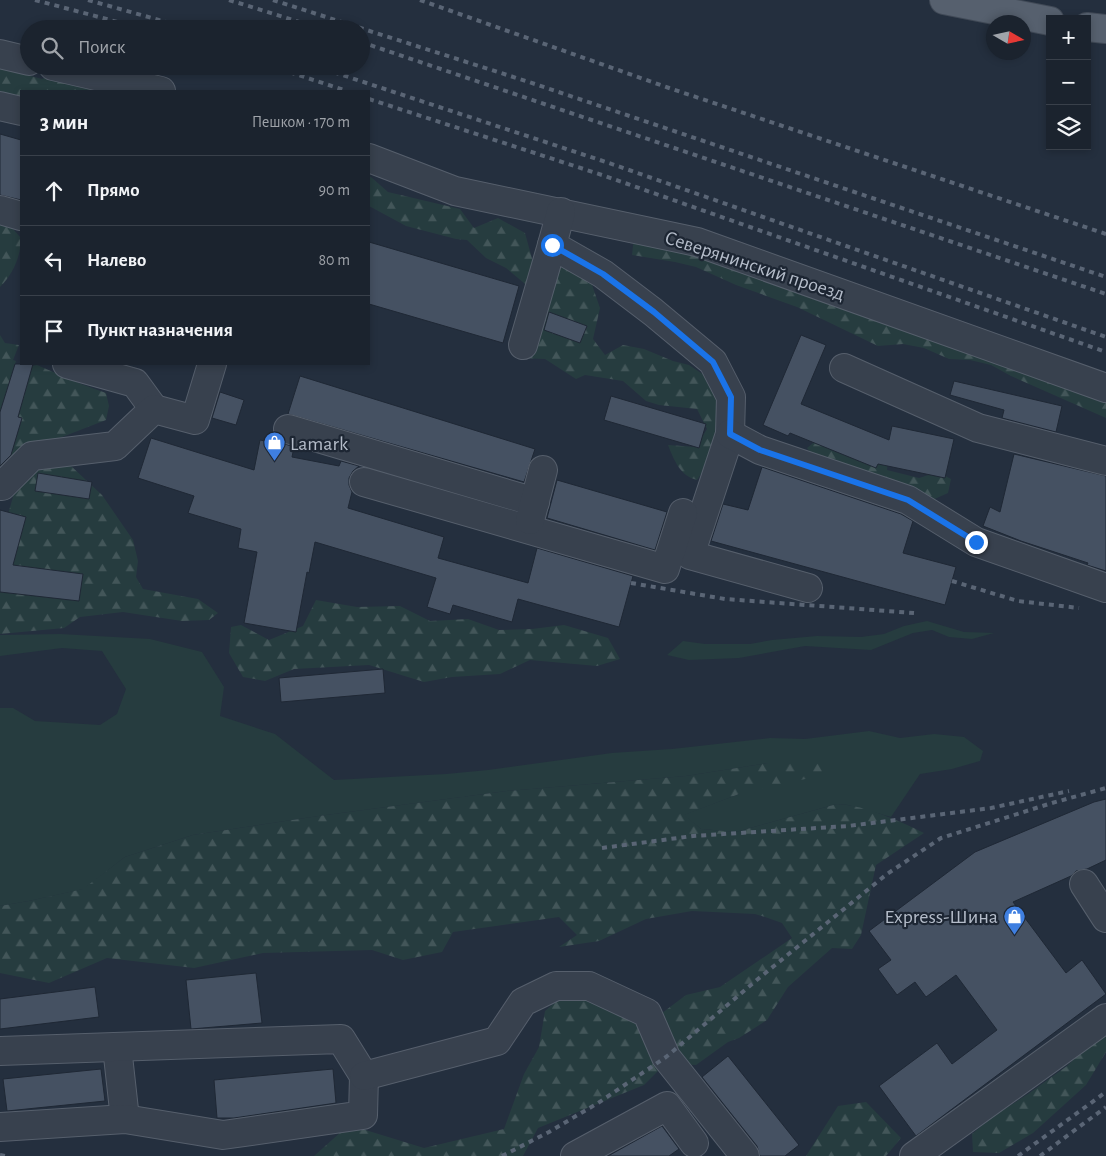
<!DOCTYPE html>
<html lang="ru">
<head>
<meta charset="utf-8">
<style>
	:root { --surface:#1b232e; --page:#282f3a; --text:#f1f3f6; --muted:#a0a4aa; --line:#39404a }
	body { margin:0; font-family:"Alegreya Sans",sans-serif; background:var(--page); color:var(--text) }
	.controls { position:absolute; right:15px; top:15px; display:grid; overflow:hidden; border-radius:0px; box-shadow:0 2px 8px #0003 }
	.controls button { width:45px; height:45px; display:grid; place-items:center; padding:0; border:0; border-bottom:1px solid var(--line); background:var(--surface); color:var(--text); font:25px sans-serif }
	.compass { position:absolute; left:986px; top:15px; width:45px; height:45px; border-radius:50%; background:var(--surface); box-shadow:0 2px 8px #0003; rotate:99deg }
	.stop { position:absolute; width:15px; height:15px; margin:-11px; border:4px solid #1a73e8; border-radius:50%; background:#fff }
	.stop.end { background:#1a73e8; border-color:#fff; box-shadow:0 1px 5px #0008 }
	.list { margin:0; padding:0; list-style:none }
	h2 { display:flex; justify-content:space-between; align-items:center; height:65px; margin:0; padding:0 20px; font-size:21px }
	h2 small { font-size:16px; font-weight:400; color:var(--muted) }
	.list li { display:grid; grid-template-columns:32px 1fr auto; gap:15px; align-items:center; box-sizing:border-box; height:70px; padding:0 20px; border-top:1px solid var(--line) }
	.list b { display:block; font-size:19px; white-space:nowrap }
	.list em { font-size:16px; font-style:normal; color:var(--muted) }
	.icon { flex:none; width:28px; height:28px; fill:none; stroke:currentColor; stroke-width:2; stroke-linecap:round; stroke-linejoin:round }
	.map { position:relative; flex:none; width:1106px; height:1156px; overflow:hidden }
	.search { position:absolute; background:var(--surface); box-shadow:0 2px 8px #0003; left:20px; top:20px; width:350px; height:55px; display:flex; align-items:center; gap:12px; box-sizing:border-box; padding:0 18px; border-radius:28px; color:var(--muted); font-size:19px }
	.panel { position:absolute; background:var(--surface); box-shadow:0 2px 8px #0003; left:20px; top:90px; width:350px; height:275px; border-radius:0px }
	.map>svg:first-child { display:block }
	.grass { fill:#263c3f }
	.forest { fill:url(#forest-firs) }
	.building { fill:#455162; stroke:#1f2835 }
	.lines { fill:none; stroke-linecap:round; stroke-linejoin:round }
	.minor-casing { stroke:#565f6c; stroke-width:30 }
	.major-casing { stroke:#414a57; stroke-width:30 }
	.minor { stroke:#38414e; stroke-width:28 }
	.major { stroke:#56606e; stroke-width:28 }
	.rail { stroke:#5a6575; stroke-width:4; stroke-dasharray:5 5; stroke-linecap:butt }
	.route { stroke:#1a73e8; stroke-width:6 }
	.labels { text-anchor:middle; stroke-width:4.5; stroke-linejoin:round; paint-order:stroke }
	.street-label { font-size:20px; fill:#b4bcc9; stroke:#1d2633 }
	.poi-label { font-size:20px; fill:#b4bcc9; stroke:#1d2633; text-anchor:start }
</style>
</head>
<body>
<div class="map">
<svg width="1106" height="1156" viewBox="0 0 1106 1156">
	<defs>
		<pattern id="forest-firs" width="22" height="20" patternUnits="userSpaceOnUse" patternTransform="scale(1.25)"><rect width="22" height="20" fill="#263c3f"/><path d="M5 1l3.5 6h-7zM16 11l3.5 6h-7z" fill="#435659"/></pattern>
	</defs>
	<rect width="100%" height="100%" fill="#242f3e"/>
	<g class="grass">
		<path d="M927,621L964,632L994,633L972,639L949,637L932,630L913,633L871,650L805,646L739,658L689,660L667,655L683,641L705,644H750L772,640L817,636L861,637L884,634L904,626Z"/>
		<path d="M60,634L150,639L202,652L224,687L220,716L275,734L334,780L446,774L488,770L612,753L672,749L770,738L805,739L869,731L900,738L934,734L964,737L983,751L980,761L952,769L920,774L891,817L848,805L837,804L736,832L701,829L683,815L739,794L768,763L686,776L507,791L319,816L193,835L125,857L84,889L29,901L0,906V708H13L35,721L100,725L117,714L126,689L102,651L62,648L0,656V635Z"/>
	</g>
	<g class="forest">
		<path d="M0,68L42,79L55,73L115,91H21V102L0,92Z"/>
		<path d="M369,176L371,177L388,192L460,209L474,228L498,218L525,233L536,273L552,258L591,282L600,308L593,339L605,355L623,345L644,349L673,361L689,365L710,379L720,396L719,447L697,480C680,476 674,460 668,445L696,447L707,429L697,409L659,405L646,401L623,381L585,375L576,379L545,359L518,358L516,339L530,288L506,268L486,258L467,240L456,239L406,226L369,206Z"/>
		<path d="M0,219L5,220L21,238C21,256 13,274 0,287Z"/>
		<path d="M626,222L1106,390V418L1011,376L991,365L970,360L949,359L924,348L903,344L878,346L797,307L736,285L696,267L675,262L632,255L634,237Z"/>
		<path d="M0,335L5,343L19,345L13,360L16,361L9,385L32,366L37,365L81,384L106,393L109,406L106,420L26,451L8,465L22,419L0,412Z"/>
		<path d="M818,439L888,460L887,470L919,478L938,472L951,479L948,493L930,501L815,458L807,448Z"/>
		<path d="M57,461L71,466L102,495L133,540L138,561L136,577L143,589L198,599L218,613L209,620L182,621L123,612L80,617L64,628L0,634V553L2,535L15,490L41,462Z"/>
		<path d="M316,600L357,607L400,606L430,621L468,619L499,630L532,629L564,625L608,638L620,659L597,666L530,660L500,674L452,677L424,682L369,665L294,669L265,681L243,677L229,653L231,627L241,625L269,640L303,626Z"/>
		<path d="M768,763H838L814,777L739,794L684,815L701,829L736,832L837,804C868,806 897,820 924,833L876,865L861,935L852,949L832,948L788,987L767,1020L739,1038L728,1042L696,1065L665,1064L644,1085L538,1128L523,1156H314L342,1131L359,1128L424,1148L504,1129L524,1074L539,1047L545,1011L560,998H593L640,1020L662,1013L686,995L720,987L792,938L782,923L765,917L755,914L692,911L646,919L599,941L559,947L577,935L559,917L453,932L442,952L403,960L372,950L263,953L194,968L107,958L49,983L0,973V906L29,901L83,889L125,857L193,835L319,816L507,791L686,776Z"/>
		<path d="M1100,1036L1106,1037V1052L1086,1085L1033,1133L999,1153L973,1152L972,1134L991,1118L1028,1094L1067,1066L1079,1054Z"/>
		<path d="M866,1102L901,1138L886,1156H806L838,1106Z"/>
	</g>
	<g class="building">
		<path d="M0,134L21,140V200L0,195Z"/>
		<path d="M369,242L519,286L503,343L369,304Z"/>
		<path d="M549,312L587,326L580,343L544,330Z"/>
		<path d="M801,335L826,345L801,404L889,440L892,426L954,439L945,478L878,464L876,468L790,433L788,436L763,425Z"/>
		<path d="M15,364H33L18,417L22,418L11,455L0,466V412Z"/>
		<path d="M300,376L535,449L524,482L288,414Z"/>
		<path d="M954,381L1062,406L1056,432L1002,418L1004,410L950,395Z"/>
		<path d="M220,392L244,400L236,425L212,418Z"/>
		<path d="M611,396L706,424L699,448L604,420Z"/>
		<path d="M151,438L254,470L260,440L279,444V442L294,447L292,457L339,466L341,461L359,466L353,471L349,478V485L352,492L348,508L444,537L438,558L528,583L537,548L633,576L619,627L518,599L512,622L453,605L450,614L427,607L436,578L315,542L309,573L307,572L296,632L244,623L257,552L238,548L241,529L188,513L194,496L138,478Z"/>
		<path d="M1014,454L1106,476V571L1087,565L1088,563L1021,541L983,526L990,507L1000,512Z"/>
		<path d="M762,467L901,514L913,521L903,553L956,567L945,605L711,541L723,504L748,510Z"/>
		<path d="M38,473L92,482L89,499L35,491Z"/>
		<path d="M557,480L667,512L655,550L547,518Z"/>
		<path d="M0,510L26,517L13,565L83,574L79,601L0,592Z"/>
		<path d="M383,669L385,693L281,702L279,678Z"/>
		<path d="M1106,799V860L1087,869L1076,871L1071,876L1013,902L1066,973L1082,960L1106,994L916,1136L879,1086L937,1043L952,1064L997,1030L956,975L926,997L915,982L897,995L878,969L891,960L869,931L975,852L1094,802Z"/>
		<path d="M256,973L262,1023L191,1029L186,980Z"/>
		<path d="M95,987L99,1017L0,1029V999Z"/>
		<path d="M728,1056L799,1145L785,1156H760L757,1146L702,1077Z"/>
		<path d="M101,1069L105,1101L7,1111L3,1079Z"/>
		<path d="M333,1069L336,1103L234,1118H217L214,1080Z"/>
		<path d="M662,1126L679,1149L669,1156H608Z"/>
	</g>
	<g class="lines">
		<defs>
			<g id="minor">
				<path d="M0,54L29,61"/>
				<path d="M53,66L161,91"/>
				<path d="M0,106L21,111"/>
				<path d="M369,158L455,191L697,242L1106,388"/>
				<path d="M0,210L21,216"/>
				<path d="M561,212L552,245L603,274L653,312L713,362L731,397L730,434L690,555L808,588"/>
				<path d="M523,345L552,245"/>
				<path d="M67,364L135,383L154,409"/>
				<path d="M844,368L978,428L1106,461"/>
				<path d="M288,429L535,502"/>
				<path d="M730,434L760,450L908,500L976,542L1106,588"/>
				<path d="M364,482L665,569L683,513"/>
				<path d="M0,486H2L32,456L115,446L154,409L195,420L212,364"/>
				<path d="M530,520L543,470"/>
				<path d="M1084,884L1106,918"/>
				<path d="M117,1047L125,1119"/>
				<path d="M0,1051L341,1039L364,1076L363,1115L223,1135L125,1119L0,1127"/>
				<path d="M364,1076L497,1041L523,1002L556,986H589L647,1013L666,1057L745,1156"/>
				<path d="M575,1156L667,1106L694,1143"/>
				<path d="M914,1156L1106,1018"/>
			</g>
			<g id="major">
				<path d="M944,0L1050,21"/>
				<path d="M1087,27L1106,29"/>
			</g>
		</defs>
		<use href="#minor" class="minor-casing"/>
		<use href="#major" class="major-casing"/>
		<use href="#minor" class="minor"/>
		<use href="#major" class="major"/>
		<g class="rail">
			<path d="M35,0L144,29"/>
			<path d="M88,0L191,29"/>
			<path d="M229,0L322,29"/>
			<path d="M273,0L529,82L1106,277"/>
			<path d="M420,0L669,88L1106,234"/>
			<path d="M361,42L1106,294"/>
			<path d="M271,66L347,91"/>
			<path d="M315,66L609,163L1106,337"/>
			<path d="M369,99L602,175L1106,352"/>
			<path d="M952,581L1018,601L1079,608"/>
			<path d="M631,583L725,599L914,613"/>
			<path d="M602,848L693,836L848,826L991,808L1069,791"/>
			<path d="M0,1155L5,1156"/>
			<path d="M502,1156L549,1132L598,1103L666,1057L758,979L887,874L941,838L1052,803L1106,788"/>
			<path d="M1018,1156L1106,1092"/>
			<path d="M1040,1156L1106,1107"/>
		</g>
	</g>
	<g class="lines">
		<path class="route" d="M552,245L603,274L654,312L713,362L731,397L730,434L760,450L908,500L976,542"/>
	</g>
	<defs>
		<symbol id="shop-pin" viewBox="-11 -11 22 30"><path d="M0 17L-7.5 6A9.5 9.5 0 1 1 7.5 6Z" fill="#3f7fe0" stroke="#1d2633"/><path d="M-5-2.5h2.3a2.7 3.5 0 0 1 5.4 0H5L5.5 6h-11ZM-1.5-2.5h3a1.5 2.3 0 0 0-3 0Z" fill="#fff"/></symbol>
	</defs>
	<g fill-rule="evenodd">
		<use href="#shop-pin" x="262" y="430" width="25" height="34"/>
		<use href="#shop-pin" x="1002" y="904" width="25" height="34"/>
	</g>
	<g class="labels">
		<g class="street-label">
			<text transform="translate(755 265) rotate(18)" y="7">Северянинский проезд</text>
		</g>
		<g class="poi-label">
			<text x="290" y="450">Lamark</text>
			<text x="998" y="923" text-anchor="end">Express-Шина</text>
		</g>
	</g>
</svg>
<div class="controls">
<button>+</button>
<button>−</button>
<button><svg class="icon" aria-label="layers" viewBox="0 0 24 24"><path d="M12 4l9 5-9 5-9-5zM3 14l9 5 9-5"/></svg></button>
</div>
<svg class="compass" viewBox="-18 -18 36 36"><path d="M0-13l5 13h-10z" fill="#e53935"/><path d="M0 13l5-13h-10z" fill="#a0a4aa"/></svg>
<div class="stop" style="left:552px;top:245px"></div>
<div class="stop end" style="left:976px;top:542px"></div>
<div class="search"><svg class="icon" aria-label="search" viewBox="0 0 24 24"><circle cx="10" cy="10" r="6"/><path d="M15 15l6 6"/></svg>Поиск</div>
<section class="panel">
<h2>3 мин<small>Пешком · 170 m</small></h2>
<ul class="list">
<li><svg class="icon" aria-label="ahead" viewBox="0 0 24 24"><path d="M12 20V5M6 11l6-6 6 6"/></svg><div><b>Прямо</b></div><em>90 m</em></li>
<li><svg class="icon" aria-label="left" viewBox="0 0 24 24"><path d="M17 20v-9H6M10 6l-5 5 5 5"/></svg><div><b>Налево</b></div><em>80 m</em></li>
<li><svg class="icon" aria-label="arrive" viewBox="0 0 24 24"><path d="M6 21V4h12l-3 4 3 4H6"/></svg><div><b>Пункт назначения</b></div></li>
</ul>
</section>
</div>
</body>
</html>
